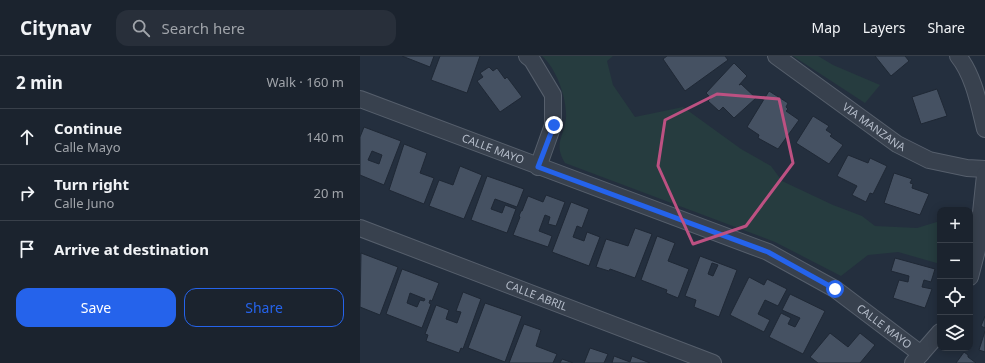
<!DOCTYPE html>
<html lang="en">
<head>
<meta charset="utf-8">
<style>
	:root { --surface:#1b232e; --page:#282f3a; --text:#f1f3f6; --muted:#a0a4aa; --line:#39404a; --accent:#2563eb }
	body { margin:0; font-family:"Noto Sans",sans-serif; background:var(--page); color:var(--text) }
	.controls { position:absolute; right:12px; bottom:12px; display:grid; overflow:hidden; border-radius:8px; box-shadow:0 2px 10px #0003 }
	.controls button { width:36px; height:36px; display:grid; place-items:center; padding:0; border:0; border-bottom:1px solid var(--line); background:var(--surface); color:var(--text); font:20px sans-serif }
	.stop { position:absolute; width:12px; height:12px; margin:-9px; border:3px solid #2563eb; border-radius:50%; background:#fff }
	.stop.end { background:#2563eb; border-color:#fff; box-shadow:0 1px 4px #0008 }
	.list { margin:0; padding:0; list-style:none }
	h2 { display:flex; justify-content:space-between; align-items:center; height:52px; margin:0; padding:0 16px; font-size:17px }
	h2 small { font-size:13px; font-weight:400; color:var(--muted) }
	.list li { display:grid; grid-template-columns:26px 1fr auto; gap:12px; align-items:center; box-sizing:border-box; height:56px; padding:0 16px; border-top:1px solid var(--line) }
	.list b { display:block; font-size:15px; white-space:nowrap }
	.list p { margin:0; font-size:13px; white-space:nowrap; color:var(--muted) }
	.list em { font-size:13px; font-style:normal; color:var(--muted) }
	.actions { display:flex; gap:8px; padding:12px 16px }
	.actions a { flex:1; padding:9px 0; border:1px solid var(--accent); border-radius:12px; text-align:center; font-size:14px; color:var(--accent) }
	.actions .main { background:var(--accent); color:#fff }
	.icon { flex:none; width:22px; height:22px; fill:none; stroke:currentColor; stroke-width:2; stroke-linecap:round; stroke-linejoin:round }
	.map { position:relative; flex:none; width:625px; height:307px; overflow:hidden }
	header { display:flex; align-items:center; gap:24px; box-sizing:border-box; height:56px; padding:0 20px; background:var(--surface); border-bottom:1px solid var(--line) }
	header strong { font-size:19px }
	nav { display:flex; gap:22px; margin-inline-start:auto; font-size:14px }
	.search { width:280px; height:36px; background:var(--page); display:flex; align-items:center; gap:10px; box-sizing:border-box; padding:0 14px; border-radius:12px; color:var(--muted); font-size:15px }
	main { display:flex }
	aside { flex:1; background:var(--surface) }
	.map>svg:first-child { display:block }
	.green { fill:#263c3f }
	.building { fill:#455162; stroke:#1f2835; fill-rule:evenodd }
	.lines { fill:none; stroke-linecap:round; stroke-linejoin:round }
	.minor-casing { stroke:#565f6c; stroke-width:18 }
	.minor { stroke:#38414e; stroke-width:16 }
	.route { stroke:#2563eb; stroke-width:5 }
	.marked { fill:none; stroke:#bd5182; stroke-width:3; stroke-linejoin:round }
	.labels { text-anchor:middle; stroke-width:3.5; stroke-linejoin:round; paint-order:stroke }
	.street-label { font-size:11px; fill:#b4bcc9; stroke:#1d2633 }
</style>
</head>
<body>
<header>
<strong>Citynav</strong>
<div class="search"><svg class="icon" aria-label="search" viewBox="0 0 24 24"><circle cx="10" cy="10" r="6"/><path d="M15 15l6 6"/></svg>Search here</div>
<nav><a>Map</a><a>Layers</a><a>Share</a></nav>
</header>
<main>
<aside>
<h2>2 min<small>Walk · 160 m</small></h2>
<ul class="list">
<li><svg class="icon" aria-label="ahead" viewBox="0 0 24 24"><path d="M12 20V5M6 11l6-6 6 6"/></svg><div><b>Continue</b><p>Calle Mayo</p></div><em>140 m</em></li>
<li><svg class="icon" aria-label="right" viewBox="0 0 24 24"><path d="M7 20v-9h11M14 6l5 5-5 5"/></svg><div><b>Turn right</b><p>Calle Juno</p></div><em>20 m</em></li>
<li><svg class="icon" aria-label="arrive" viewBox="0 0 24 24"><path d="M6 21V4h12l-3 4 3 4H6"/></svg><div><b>Arrive at destination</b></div></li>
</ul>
<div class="actions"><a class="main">Save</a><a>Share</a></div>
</aside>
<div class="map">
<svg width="625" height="307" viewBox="0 0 625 307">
	<rect width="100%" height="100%" fill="#242f3e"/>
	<g class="green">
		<path d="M182,0H253L247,5L253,29L275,61L323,51L381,93L411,110L422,125L473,149L502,160L515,170L557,172L580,165V208L538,196L508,199L481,220L415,186L205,107C193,87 204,82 206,62C207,43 197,13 182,0Z"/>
		<path d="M433,0H458L473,9L520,29L505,47Z"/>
	</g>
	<g class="building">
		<path d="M42,0H74L70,11Z"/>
		<path d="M80,0H120L107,37L71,24Z"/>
		<path d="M307,0H365L368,4L325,35L303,3Z"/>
		<path d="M515,0H545L549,5L531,20Z"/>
		<path d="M374,7L387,20L379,29L381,28L396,42L374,62L363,51L359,55L348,45L351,42L346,37Z"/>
		<path d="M129,11L133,15L137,12L145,23L147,21L162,41L140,56L117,25L123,21L120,17Z"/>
		<path d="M577,33L587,60L561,68L552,41Z"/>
		<path d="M409,35L428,47L426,51L428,53L426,55L439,64L418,93L398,82L399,79L387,71Z"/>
		<path d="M453,60L469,70L466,74L472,78L470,80L483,89L469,108L436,87Z"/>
		<path d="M4,71L41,85L24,129L0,119V81ZM12,95L22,99L19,108L8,104Z"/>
		<path d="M44,88L67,97L60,117L74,122L64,148L29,134Z"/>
		<path d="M488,99L508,107L510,102L527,110L513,138L510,137L506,146L492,139L497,130L477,120Z"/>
		<path d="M100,110L122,119L104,163L69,150L79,124L93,129Z"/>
		<path d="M534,117L552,123L550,127L553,128L552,132L569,138L560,159L524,147Z"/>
		<path d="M127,120L164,133L157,151L135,143L131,153L142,157L145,149L156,153L147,177L111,164Z"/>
		<path d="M186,139L205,146L196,170L188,168L190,161L185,159L179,175L192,180L188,191L153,179L160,161L159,160L161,155H162L168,140L183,146Z"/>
		<path d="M211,146L229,153L222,172L217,170L213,181L224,185L227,176L240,181L229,210L192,196Z"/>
		<path d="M275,172L292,178L275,222L250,213L249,215L236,211L246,183L268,190Z"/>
		<path d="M297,180L315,187L308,205L329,213L318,242L306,237L307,234L281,224Z"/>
		<path d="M1,197L38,211L20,259L0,251Z"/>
		<path d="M340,200L377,214L359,261L334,251L336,244L325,240ZM352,207L358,209L353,220L348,218Z"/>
		<path d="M535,202L575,213L571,226L564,224L562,231L572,233L565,252L533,242L539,224L548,226L549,220L531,215Z"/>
		<path d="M42,213L79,227L72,245L70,244L69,247L71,248L62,272L26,258ZM50,237L65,243L64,245L60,244L57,251L47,247Z"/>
		<path d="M389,221L404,229L407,223L427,233L418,250L405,244L398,258L410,264L404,276L370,259Z"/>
		<path d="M103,236L121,243L103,293L101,292L99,297L66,285L68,279L65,278L76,249L89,254L86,263L97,267L101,256L96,255Z"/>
		<path d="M430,238L465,255L443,298L409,281L421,257L431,262L428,268L435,271L440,262L422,254Z"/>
		<path d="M125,247L162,260L145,306L108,292Z"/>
		<path d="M625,260V272L621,270Z"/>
		<path d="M164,268L181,274L176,290L197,298L193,307H149Z"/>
		<path d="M625,275V296L619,294Z"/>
		<path d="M470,277L488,291L500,277L515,289L500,307H458L450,301Z"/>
		<path d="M230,292L248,298L244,307H224Z"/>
		<path d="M604,296L608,299V301L616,307H596Z"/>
		<path d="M254,300L270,306L272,300L290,307H252Z"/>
		<path d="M202,303L213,307H200Z"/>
	</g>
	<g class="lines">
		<defs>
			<g id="minor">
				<path d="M167,0L172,4L193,39V69L178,111"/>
				<path id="s1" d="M416,0L537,88L569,104L607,112L625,113"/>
				<path d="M598,0C614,20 619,49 625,73"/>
				<path id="s2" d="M0,43L408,196L475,233L561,298"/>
				<path id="s3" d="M0,172L353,307"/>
				<path d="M610,221L617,194L625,119"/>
				<path d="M553,307L580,276"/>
			</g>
		</defs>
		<use href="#minor" class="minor-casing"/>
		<use href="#minor" class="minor"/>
	</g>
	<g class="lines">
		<path class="route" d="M194,69L178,111L408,196L475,233"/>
	</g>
	<path class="marked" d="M357,38L419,43L433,107L386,170L333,188L298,110L305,64Z"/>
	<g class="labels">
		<g class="street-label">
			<text dy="4" stroke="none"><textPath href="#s1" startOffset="121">VIA MANZANA</textPath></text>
			<text dy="4" stroke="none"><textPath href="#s2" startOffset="142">CALLE MAYO</textPath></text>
			<text dy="4" stroke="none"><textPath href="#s3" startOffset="189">CALLE ABRIL</textPath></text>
			<text dy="4" stroke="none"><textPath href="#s2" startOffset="574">CALLE MAYO</textPath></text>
		</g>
	</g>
</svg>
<div class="controls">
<button>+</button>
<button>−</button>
<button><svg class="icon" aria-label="locate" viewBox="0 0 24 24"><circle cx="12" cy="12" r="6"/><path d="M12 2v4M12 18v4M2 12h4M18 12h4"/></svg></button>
<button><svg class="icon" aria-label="layers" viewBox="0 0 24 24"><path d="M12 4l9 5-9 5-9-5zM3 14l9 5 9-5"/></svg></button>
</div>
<div class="stop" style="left:475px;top:233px"></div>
<div class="stop end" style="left:194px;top:69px"></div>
</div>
</main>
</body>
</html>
